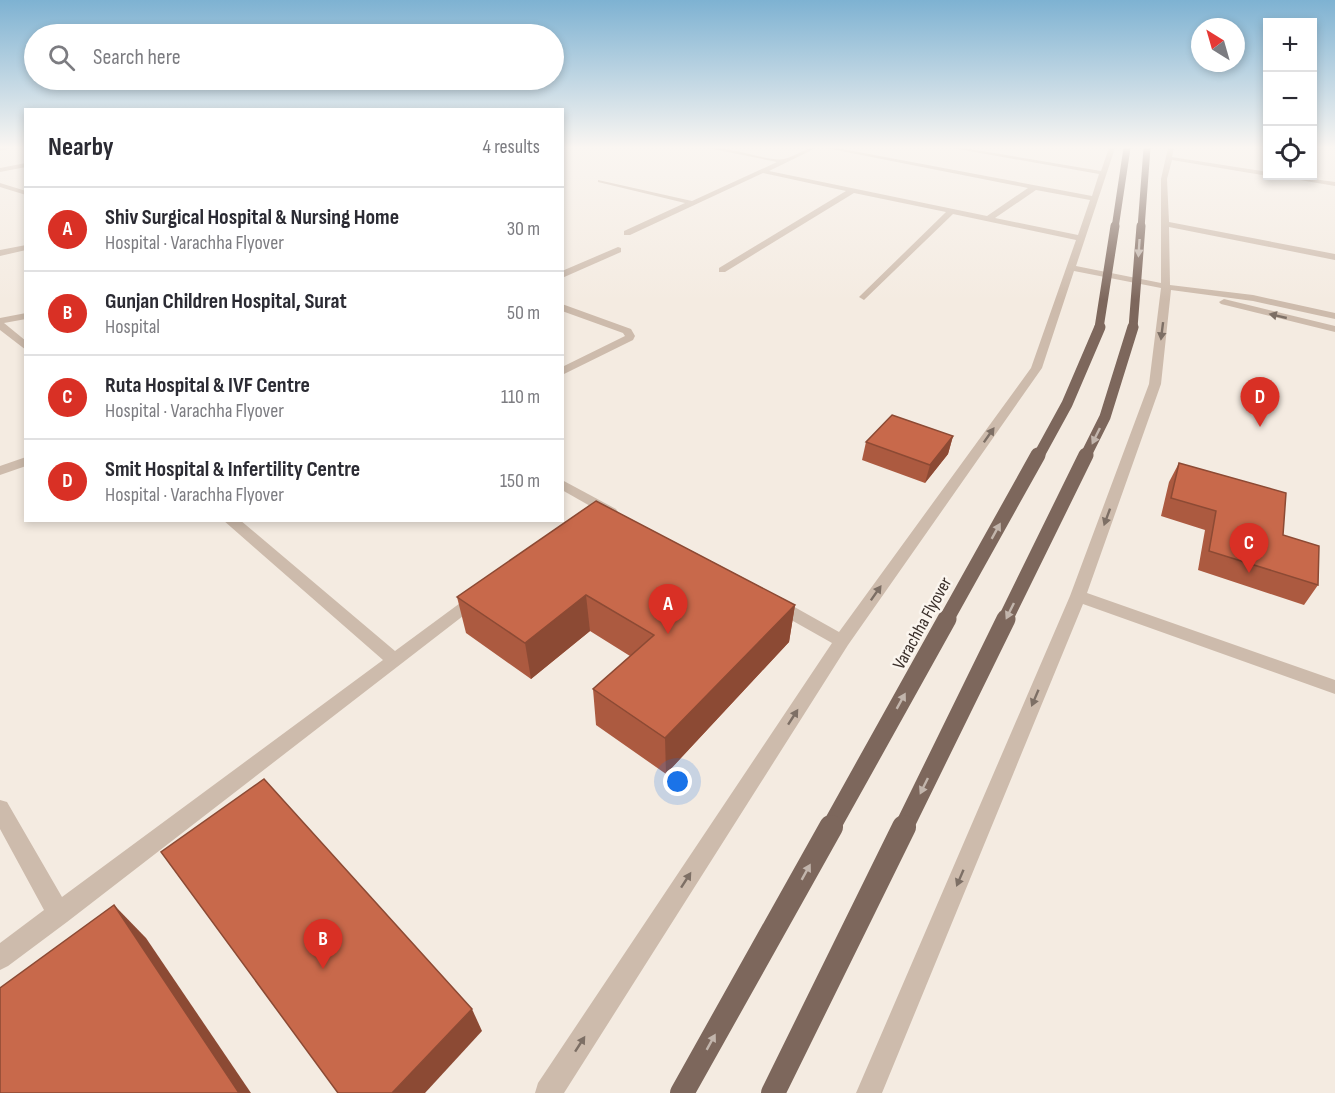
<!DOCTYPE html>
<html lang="en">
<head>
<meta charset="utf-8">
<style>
	:root { --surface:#fff; --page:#f7f7f7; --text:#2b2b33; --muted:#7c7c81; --line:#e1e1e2; --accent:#d93025 }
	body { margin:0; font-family:"Sofia Sans Condensed",sans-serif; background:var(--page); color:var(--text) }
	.controls { position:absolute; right:18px; top:18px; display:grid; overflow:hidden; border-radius:0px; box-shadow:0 3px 9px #0003 }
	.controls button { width:54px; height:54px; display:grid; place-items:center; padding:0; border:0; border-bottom:2px solid var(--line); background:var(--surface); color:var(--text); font:30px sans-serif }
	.compass { position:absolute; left:1191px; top:18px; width:54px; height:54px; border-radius:50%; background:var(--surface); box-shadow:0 3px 9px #0003; rotate:323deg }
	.you { position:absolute; left:678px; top:782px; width:21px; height:21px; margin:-15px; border:4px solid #fff; border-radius:50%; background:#1a73e8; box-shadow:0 0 0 9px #1a73e833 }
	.badge { display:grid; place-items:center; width:39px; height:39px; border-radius:50%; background:var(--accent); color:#fff; font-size:20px; font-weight:700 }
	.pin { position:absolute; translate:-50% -50px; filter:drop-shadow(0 2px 3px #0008) }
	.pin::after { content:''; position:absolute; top:32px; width:21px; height:18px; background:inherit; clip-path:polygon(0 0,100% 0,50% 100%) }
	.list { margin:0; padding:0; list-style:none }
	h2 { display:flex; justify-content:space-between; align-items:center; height:78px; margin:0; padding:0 24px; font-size:26px }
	h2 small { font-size:20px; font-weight:400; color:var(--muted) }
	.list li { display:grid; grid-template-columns:39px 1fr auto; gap:18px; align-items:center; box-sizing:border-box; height:84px; padding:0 24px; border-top:2px solid var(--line) }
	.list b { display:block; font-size:22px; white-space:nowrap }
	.list p { margin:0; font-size:20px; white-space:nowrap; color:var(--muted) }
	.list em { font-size:20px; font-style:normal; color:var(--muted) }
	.icon { flex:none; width:33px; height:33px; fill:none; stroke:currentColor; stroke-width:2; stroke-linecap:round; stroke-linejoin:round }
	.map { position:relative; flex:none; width:1335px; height:1093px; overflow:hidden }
	.search { position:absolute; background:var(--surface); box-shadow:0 3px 9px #0003; left:24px; top:24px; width:540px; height:66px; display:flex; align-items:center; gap:15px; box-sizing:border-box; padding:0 21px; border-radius:33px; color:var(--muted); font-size:22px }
	.panel { position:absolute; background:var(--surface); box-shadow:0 3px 9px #0003; left:24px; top:108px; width:540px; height:414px; border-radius:0px }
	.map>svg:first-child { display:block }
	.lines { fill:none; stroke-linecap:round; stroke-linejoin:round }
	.minor { fill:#cdbbac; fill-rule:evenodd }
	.major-bridge-far5 { stroke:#7d675c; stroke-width:7 }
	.major-bridge-far4 { stroke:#7d675c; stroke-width:9 }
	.major-bridge-far3 { stroke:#7d675c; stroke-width:11 }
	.major-bridge-far2 { stroke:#7d675c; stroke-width:15 }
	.major-bridge-far1 { stroke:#7d675c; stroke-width:19 }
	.major-bridge { stroke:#7d675c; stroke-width:24 }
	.wall { fill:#ac5a40 }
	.shaded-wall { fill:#8c4a34 }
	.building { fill:#c8694b; stroke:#8c4a34; stroke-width:1.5 }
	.oneway { fill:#c2b5ac }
	.oneway2 { fill:#7d6f65 }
	.labels { text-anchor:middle; stroke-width:5; stroke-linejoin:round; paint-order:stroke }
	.street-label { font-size:18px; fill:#3b302b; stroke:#fbf5ee }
</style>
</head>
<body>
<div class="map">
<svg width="1335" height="1093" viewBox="0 0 1335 1093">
	<rect width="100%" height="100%" fill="#f4ebe1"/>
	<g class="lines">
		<g class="minor">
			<path d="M0,148H11L0,151Z"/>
			<path d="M708,148C730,146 768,162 784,159C796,156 804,148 816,148L769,171L987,216L1028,188L826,148H837L1092,196L1099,174L952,148H964L1101,171L1109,148H1115L1076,266L1161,283V179L1168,148H1174L1172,157L1268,172V176H1270H1268L1172,160L1167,179L1169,222L1335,254V260L1169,227L1170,285L1253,295L1335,313V319L1253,301L1171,290L1161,384L1087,593L1335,680V694L1083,604L882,1093H856L1070,596L1149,384L1161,288L1074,271L1042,368L848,645L564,1093H535L538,1083L832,643L770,608L768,604L770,600H782L839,632L1031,368L1076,240L953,214L864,300L859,297L861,295L946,212L854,193L725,272H719V268L846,191L763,173L630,235H624V231L685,203L598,182V180L692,201L777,162ZM1036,190L1090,200L1078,235L995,218Z"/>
			<path d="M26,163V167L0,172V168Z"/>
			<path d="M1277,176H1291L1335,182V186Z"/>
			<path d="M0,183L26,191V195L0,187Z"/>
			<path d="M26,245V250L0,256V250Z"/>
			<path d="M618,247L621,248V252L562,278V271Z"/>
			<path d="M1224,299L1335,326V332L1221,304L1219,302Z"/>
			<path d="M562,304L631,329L635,336L633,340L562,375V367L625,336L623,333L562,311Z"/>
			<path d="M26,313V319L4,323L26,341V350L0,330V318Z"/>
			<path d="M26,457V466L0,475V466Z"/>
			<path d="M562,480L616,509L618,512L611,516L606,515L562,490Z"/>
			<path d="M223,520H240L395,651L471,595H483L485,599L67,922L8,966L0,970V943L44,910L0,829V800L7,802L62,897L383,660Z"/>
		</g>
		<g class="major-bridge-far5">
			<path d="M1115,228L1127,148"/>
			<path d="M1141,228L1147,148"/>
		</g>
		<g class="major-bridge-far4">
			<path d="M1099,328L1115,226"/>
			<path d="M1133,328L1141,226"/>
		</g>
		<g class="major-bridge-far3">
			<path d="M1038,457L1067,404L1100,327"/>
			<path d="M1085,457L1105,417L1133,327"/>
		</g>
		<g class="major-bridge-far2">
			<path d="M946,620L1038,455"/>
			<path d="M1005,620L1086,455"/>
		</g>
		<g class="major-bridge-far1">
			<path d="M830,829L947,619"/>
			<path d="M903,829L1006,619"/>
		</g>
		<g class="major-bridge">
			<path d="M682,1093L831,827"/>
			<path d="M773,1093L904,827"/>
		</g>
	</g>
	<g class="wall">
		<path d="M953,436L948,454L925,483L862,460L866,442Z"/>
		<path d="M1179,463L1283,535L1318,585L1304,605L1198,570L1205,530L1161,516L1169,482Z"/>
		<path d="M596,501L795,605L789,642L666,774L596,725L593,689L630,656L590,631L531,679L466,633L457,597Z"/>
	</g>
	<g class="shaded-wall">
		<path d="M953,436L948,454L925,483L930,465Z"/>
		<path d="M586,595L590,631L531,679L525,643Z"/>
		<path d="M795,605L789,642L666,774L665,738Z"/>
		<path d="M114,905L146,938L251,1093H239Z"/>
		<path d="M472,1009L482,1031L425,1093H392Z"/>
	</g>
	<g class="building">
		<path d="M892,415L953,436L930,465L866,442Z"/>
		<path d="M1179,463L1286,493L1283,535L1319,546L1318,585L1209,551L1216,511L1171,498Z"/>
		<path d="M596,501L795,605L665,738L593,689L654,635L586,595L525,643L457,597Z"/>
		<path d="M264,779L472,1009L392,1093H338L161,852Z"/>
		<path d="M114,905L239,1093H0V988Z"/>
	</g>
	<defs><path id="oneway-solid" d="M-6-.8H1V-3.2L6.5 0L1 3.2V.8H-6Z" transform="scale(1.5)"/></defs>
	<g class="oneway">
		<use href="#oneway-solid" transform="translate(1139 248) rotate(94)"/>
		<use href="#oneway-solid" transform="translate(1096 436) rotate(116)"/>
		<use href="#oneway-solid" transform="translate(996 531) rotate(-61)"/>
		<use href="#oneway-solid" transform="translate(1010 611) rotate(116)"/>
		<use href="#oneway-solid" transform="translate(901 701) rotate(-61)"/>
		<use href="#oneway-solid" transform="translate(924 786) rotate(116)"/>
		<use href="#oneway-solid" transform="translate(806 872) rotate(-61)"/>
		<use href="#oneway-solid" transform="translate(711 1042) rotate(-61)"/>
	</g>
	<g class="oneway2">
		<use href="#oneway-solid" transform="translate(1278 316) rotate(-167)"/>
		<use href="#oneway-solid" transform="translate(1162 331) rotate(97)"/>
		<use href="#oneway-solid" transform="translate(989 435) rotate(-55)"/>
		<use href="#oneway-solid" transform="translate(1107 517) rotate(110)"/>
		<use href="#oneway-solid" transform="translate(876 593) rotate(-55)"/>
		<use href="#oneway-solid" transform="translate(1035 698) rotate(113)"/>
		<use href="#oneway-solid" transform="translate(793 717) rotate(-57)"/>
		<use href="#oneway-solid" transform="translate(960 878) rotate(113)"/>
		<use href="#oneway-solid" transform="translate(686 880) rotate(-57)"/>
		<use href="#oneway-solid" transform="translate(580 1044) rotate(-57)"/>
	</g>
	<linearGradient id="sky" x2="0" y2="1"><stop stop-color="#7eb2d2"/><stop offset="0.49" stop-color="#faf6f2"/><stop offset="1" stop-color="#faf6f2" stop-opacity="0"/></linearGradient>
	<rect width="1335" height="301" fill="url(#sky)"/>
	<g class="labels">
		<g class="street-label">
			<text transform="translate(922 623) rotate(-61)" y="6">Varachha Flyover</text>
		</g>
	</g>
</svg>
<div class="controls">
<button>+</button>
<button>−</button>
<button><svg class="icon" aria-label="locate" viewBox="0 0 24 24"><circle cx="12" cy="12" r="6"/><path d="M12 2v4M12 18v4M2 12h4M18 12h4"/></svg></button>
</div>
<svg class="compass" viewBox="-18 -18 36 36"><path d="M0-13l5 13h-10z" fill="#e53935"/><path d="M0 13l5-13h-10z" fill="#7c7c81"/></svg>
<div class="you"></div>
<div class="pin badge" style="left:668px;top:634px">A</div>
<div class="pin badge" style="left:323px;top:969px">B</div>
<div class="pin badge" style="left:1249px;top:573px">C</div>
<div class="pin badge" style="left:1260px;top:427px">D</div>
<div class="search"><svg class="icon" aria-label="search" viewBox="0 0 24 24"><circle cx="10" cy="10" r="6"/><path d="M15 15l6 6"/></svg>Search here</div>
<section class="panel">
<h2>Nearby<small>4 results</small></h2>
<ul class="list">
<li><span class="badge">A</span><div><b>Shiv Surgical Hospital &amp; Nursing Home</b><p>Hospital · Varachha Flyover</p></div><em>30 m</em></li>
<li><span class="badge">B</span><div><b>Gunjan Children Hospital, Surat</b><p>Hospital</p></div><em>50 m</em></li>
<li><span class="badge">C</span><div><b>Ruta Hospital &amp; IVF Centre</b><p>Hospital · Varachha Flyover</p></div><em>110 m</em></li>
<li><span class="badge">D</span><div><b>Smit Hospital &amp; Infertility Centre</b><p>Hospital · Varachha Flyover</p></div><em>150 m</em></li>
</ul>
</section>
</div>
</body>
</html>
